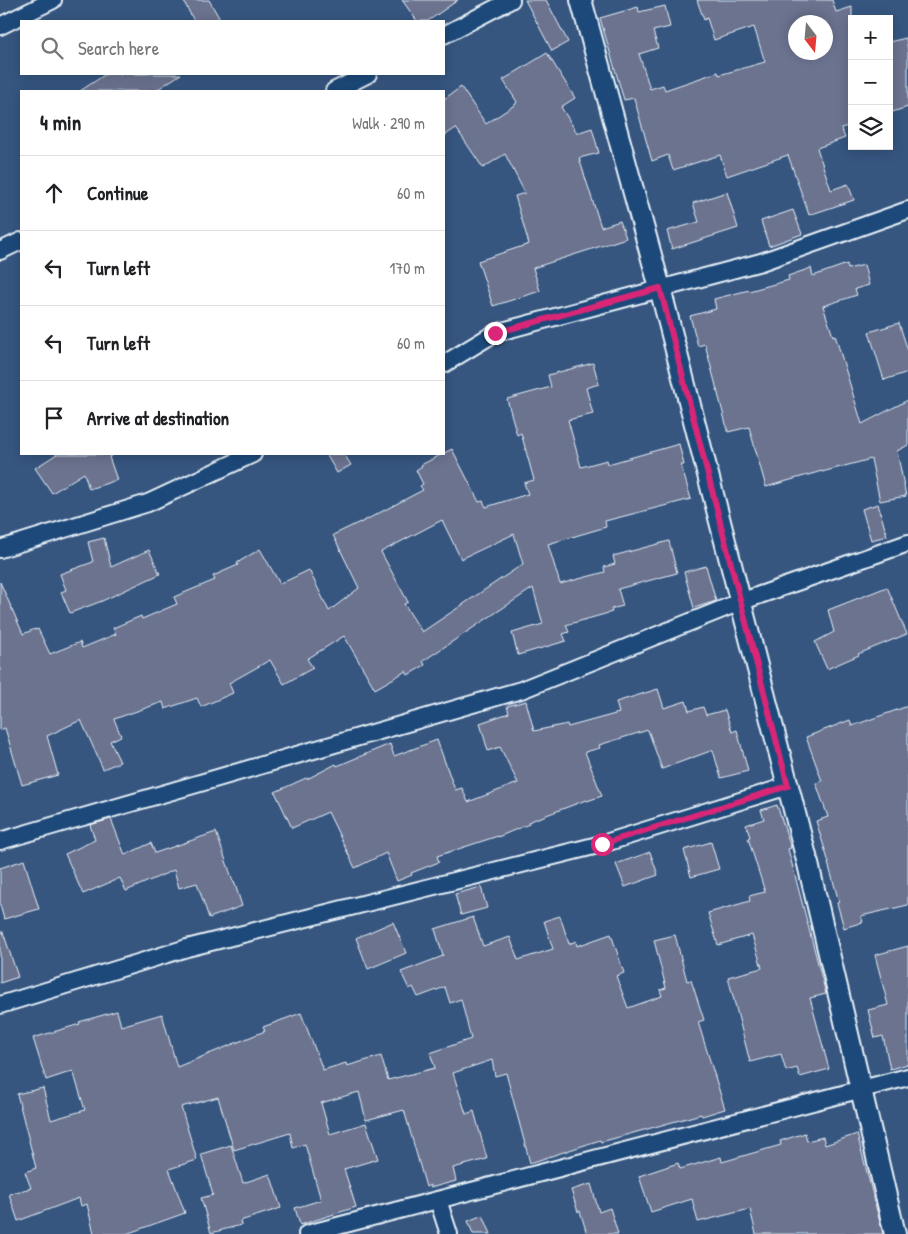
<!DOCTYPE html>
<html lang="en">
<head>
<meta charset="utf-8">
<style>
	:root { --surface:#fff; --page:#f6f6f6; --text:#202124; --muted:#757577; --line:#e0e0e0 }
	body { margin:0; font-family:"Patrick Hand",sans-serif; background:var(--page); color:var(--text) }
	.controls { position:absolute; right:15px; top:15px; display:grid; overflow:hidden; border-radius:0px; box-shadow:0 2px 12px #0003 }
	.controls button { width:45px; height:45px; display:grid; place-items:center; padding:0; border:0; border-bottom:1px solid var(--line); background:var(--surface); color:var(--text); font:25px sans-serif }
	.compass { position:absolute; left:788px; top:15px; width:45px; height:45px; border-radius:50%; background:var(--surface); box-shadow:0 2px 12px #0003; rotate:164deg }
	.stop { position:absolute; width:15px; height:15px; margin:-11px; border:4px solid #db2777; border-radius:50%; background:#fff }
	.stop.end { background:#db2777; border-color:#fff; box-shadow:0 1px 5px #0008 }
	.list { margin:0; padding:0; list-style:none }
	h2 { display:flex; justify-content:space-between; align-items:center; height:65px; margin:0; padding:0 20px; font-size:21px }
	h2 small { font-size:16px; font-weight:400; color:var(--muted) }
	.list li { display:grid; grid-template-columns:32px 1fr auto; gap:15px; align-items:center; box-sizing:border-box; height:75px; padding:0 20px; border-top:1px solid var(--line) }
	.list b { display:block; font-size:19px; white-space:nowrap }
	.list em { font-size:16px; font-style:normal; color:var(--muted) }
	.icon { flex:none; width:28px; height:28px; fill:none; stroke:currentColor; stroke-width:2; stroke-linecap:round; stroke-linejoin:round }
	.map { position:relative; flex:none; width:908px; height:1234px; overflow:hidden }
	.search { position:absolute; background:var(--surface); box-shadow:0 2px 12px #0003; left:20px; top:20px; width:425px; height:55px; display:flex; align-items:center; gap:12px; box-sizing:border-box; padding:0 18px; border-radius:0px; color:var(--muted); font-size:19px }
	.panel { position:absolute; background:var(--surface); box-shadow:0 2px 12px #0003; left:20px; top:90px; width:425px; height:365px; border-radius:0px }
	.map>svg:first-child { display:block }
	.building { fill:#6c738f; stroke:#e8f1f8; fill-rule:evenodd }
	.lines { fill:none; stroke-linecap:round; stroke-linejoin:round }
	.minor-casing { stroke:#e8f1f8; stroke-width:20 }
	.tertiary-casing { stroke:#e8f1f8; stroke-width:24 }
	.minor { stroke:#1f4a7a; stroke-width:16 }
	.tertiary { stroke:#1f4a7a; stroke-width:20 }
	.route { stroke:#db2777; stroke-width:6 }
</style>
</head>
<body>
<div class="map">
<svg width="908" height="1234" viewBox="0 0 908 1234">
	<rect width="100%" height="100%" fill="#365680"/>
	<filter id="ink" filterUnits="userSpaceOnUse"><feTurbulence type="fractalNoise" baseFrequency=".02" numOctaves="2"/><feDisplacementMap in="SourceGraphic" scale="10" xChannelSelector="R" yChannelSelector="G"/><feConvolveMatrix kernelMatrix="1 2 1 2 8 2 1 2 1" color-interpolation-filters="sRGB"/></filter>
	<g filter="url(#ink)">
		<g class="building">
			<path d="M183,0H209L221,21H194Z"/>
			<path d="M402,0H458L428,21H417Z"/>
			<path d="M525,0H546L568,42L552,51Z"/>
			<path d="M697,0H832L836,12L852,7V125L841,128L845,138L817,148L831,190L848,184L854,200L809,215L788,155L727,176L720,155L673,170L668,155L652,161L634,98L624,100L600,18L638,7L639,12L665,6L670,27L653,31L658,48L639,54L650,89L663,85L665,90L718,72L719,75L765,62L754,27L714,40L707,18L704,20ZM796,22H826V52H796Z"/>
			<path d="M906,38L908,51V107L889,113V42Z"/>
			<path d="M547,53L575,98L561,107L577,133L592,128L599,153L579,158L601,227L620,221L626,238L533,268L540,291L493,306L478,261L529,244L515,196L525,193L505,154L483,168L456,128L444,136V99L461,87L486,124L516,104V103L517,102L503,80Z"/>
			<path d="M106,74H181L155,91H80Z"/>
			<path d="M727,192L738,228L672,249L667,231L699,222L693,203Z"/>
			<path d="M793,210L802,234L769,246L761,221Z"/>
			<path d="M847,264L848,269L864,265L869,285L855,289L857,295L823,306L833,336L835,335L862,424L908,400V445L897,451L906,496L880,501L871,459L822,472V471L766,487L749,427L728,432L705,344L698,346L690,316L716,309L714,299L749,290V291L789,280L788,276L811,268L813,276Z"/>
			<path d="M899,323L908,351V372L884,380L869,332Z"/>
			<path d="M593,363L599,384L586,388L593,414L568,420L581,467L607,460L608,464L679,444L684,465H681L691,499L605,521L606,527L548,544L560,584L605,572L604,567L615,564L613,556L669,541L677,573L618,589L623,606L611,609L612,612L566,625L569,632L563,634L566,641L518,655L512,633L543,624L533,588L423,661L425,665L408,675L406,671L375,689L344,636L307,659L313,668L284,684L270,660L229,683L233,693L201,707L197,698L165,709L163,702L114,719L121,736L110,741L120,762L103,769L81,720L47,736L58,775L22,785L5,728L0,730V582L23,634L35,629V630L38,629L50,654L80,642L82,648L116,634L113,628L141,616L142,619L177,604L174,597L215,580L213,576L238,565L237,563L260,549L280,584L309,570L329,611L359,588L333,535L360,522V523L423,490L420,486L423,484L416,470L422,466L421,465L452,449L479,502L483,501L486,507L528,494L524,483L534,480L521,433L517,435L507,399L551,387L548,375ZM442,520L461,559L514,534L523,564L422,632L404,604L408,602L381,552Z"/>
			<path d="M57,454H114L109,457L117,480L89,489L84,473L52,493L35,468Z"/>
			<path d="M326,454H344L351,465L337,473Z"/>
			<path d="M878,504L887,536L871,540L862,509Z"/>
			<path d="M104,538L111,567L149,550L160,574L102,601L70,613L61,592L66,590L60,574L93,562L88,542Z"/>
			<path d="M706,566L716,601L694,608L684,572Z"/>
			<path d="M887,587L907,634L858,654L859,655L827,669L815,642L834,632L828,610Z"/>
			<path d="M658,689L664,708L686,701L689,711L703,707L706,715L725,710L732,732L737,730L748,771L721,778L713,750L662,769L648,730L599,745L600,748L585,752L602,796L587,801L586,800L528,822L529,824L498,837V836L437,856L439,862L411,873L412,875L397,881L386,853L355,868L328,812L292,828L275,792L306,778L307,779L336,764L337,766L390,744L394,756L437,740L455,790L462,788L468,802L518,783L500,747L488,751L480,723L509,713L507,706L526,701L534,731L567,724L568,727L619,713L616,702Z"/>
			<path d="M908,706V905L861,916L863,922L844,928L837,903L839,902L828,863H829L816,821L828,817L816,783L822,781L806,737L850,720L852,726Z"/>
			<path d="M777,805L791,848L788,849L826,994L810,998L829,1069L800,1077L797,1068L786,1071L781,1054L750,1062L728,977L762,968L752,935L718,945L708,913L750,901L749,896L765,892L748,838L750,837L746,825L764,819L761,810Z"/>
			<path d="M111,819L125,855L151,843L155,853L216,832L233,881H234L242,906L209,918L197,883L179,888L174,870L126,891L120,878L83,894L65,854L95,840L90,825Z"/>
			<path d="M711,842L719,869L691,877L684,850Z"/>
			<path d="M650,852L658,875L625,887L616,864Z"/>
			<path d="M24,860L39,909L4,919L0,905V868Z"/>
			<path d="M481,887L487,908L461,915L455,894Z"/>
			<path d="M560,916L569,944L576,941L577,946L611,934L624,973L616,976L628,1008L662,996L660,990L666,988L654,940L675,935L687,981L691,980L704,1020L698,1022L725,1109L702,1116L701,1114L601,1142L600,1140L530,1163L506,1073L495,1076L492,1060L453,1073L466,1114L474,1111L487,1159L453,1168L456,1181L430,1188V1185L426,1187L404,1110L366,1120L359,1092L321,1103L330,1134L366,1123L378,1159L344,1169L356,1207L300,1225L295,1208L321,1200L305,1144L293,1148L290,1133L234,1150L218,1097L181,1107L197,1160L169,1169L185,1213L126,1234H94L87,1204L81,1206L79,1198L18,1221L9,1194L31,1188L25,1172L36,1168L17,1094L43,1088L51,1120L85,1110L73,1071L46,1080L33,1038L80,1024L79,1022L117,1011L121,1026L162,1014L177,1067L265,1031L263,1027L301,1013L323,1070L346,1063L347,1066L381,1056L388,1080L435,1068L430,1053L471,1039L461,999L450,1003L445,987L418,997L413,987L409,989L401,972L443,956L435,929L473,917L483,946L510,937L518,960L553,949L544,921Z"/>
			<path d="M393,922L406,953L368,969L356,938Z"/>
			<path d="M0,932H3L18,977L0,983Z"/>
			<path d="M908,946V1064L890,1069L883,1036L875,1038L868,1010L888,1005L875,955Z"/>
			<path d="M805,1133L807,1141L823,1137L825,1145L857,1134L883,1234H756L750,1209L698,1222L692,1199L651,1212L639,1176L678,1163L680,1169L721,1157L722,1162L781,1145L780,1141Z"/>
			<path d="M231,1145L243,1183L270,1174L281,1208L240,1221L241,1225L211,1233L201,1198L213,1195L201,1154Z"/>
			<path d="M591,1184L599,1212L610,1208L618,1234H587L580,1211L578,1212L571,1190Z"/>
			<path d="M483,1215L491,1234H473L468,1221Z"/>
		</g>
		<g class="lines">
			<defs>
				<g id="minor">
					<path d="M0,26L53,0"/>
					<path d="M444,35L511,0"/>
					<path d="M334,91L368,74"/>
					<path d="M0,251L21,241"/>
					<path d="M444,364L495,333L761,262L908,210"/>
					<path d="M0,549L148,503L253,454"/>
					<path d="M0,841L521,690L740,602L908,543"/>
					<path d="M0,1005L187,948L602,844L788,786"/>
					<path d="M438,1200L449,1234"/>
					<path d="M307,1234L908,1077"/>
				</g>
				<path id="tertiary" d="M581,0L660,288L808,864L895,1234"/>
			</defs>
			<use href="#minor" class="minor-casing"/>
			<use href="#tertiary" class="tertiary-casing"/>
			<use href="#minor" class="minor"/>
			<use href="#tertiary" class="tertiary"/>
		</g>
	</g>
	<g class="lines" filter="url(#ink)">
		<path class="route" d="M495,333L660,288L788,786L602,844"/>
	</g>
</svg>
<div class="controls">
<button>+</button>
<button>−</button>
<button><svg class="icon" aria-label="layers" viewBox="0 0 24 24"><path d="M12 4l9 5-9 5-9-5zM3 14l9 5 9-5"/></svg></button>
</div>
<svg class="compass" viewBox="-18 -18 36 36"><path d="M0-13l5 13h-10z" fill="#e53935"/><path d="M0 13l5-13h-10z" fill="#757577"/></svg>
<div class="stop" style="left:602px;top:844px"></div>
<div class="stop end" style="left:495px;top:333px"></div>
<div class="search"><svg class="icon" aria-label="search" viewBox="0 0 24 24"><circle cx="10" cy="10" r="6"/><path d="M15 15l6 6"/></svg>Search here</div>
<section class="panel">
<h2>4 min<small>Walk · 290 m</small></h2>
<ul class="list">
<li><svg class="icon" aria-label="ahead" viewBox="0 0 24 24"><path d="M12 20V5M6 11l6-6 6 6"/></svg><div><b>Continue</b></div><em>60 m</em></li>
<li><svg class="icon" aria-label="left" viewBox="0 0 24 24"><path d="M17 20v-9H6M10 6l-5 5 5 5"/></svg><div><b>Turn left</b></div><em>170 m</em></li>
<li><svg class="icon" aria-label="left" viewBox="0 0 24 24"><path d="M17 20v-9H6M10 6l-5 5 5 5"/></svg><div><b>Turn left</b></div><em>60 m</em></li>
<li><svg class="icon" aria-label="arrive" viewBox="0 0 24 24"><path d="M6 21V4h12l-3 4 3 4H6"/></svg><div><b>Arrive at destination</b></div></li>
</ul>
</section>
</div>
</body>
</html>
